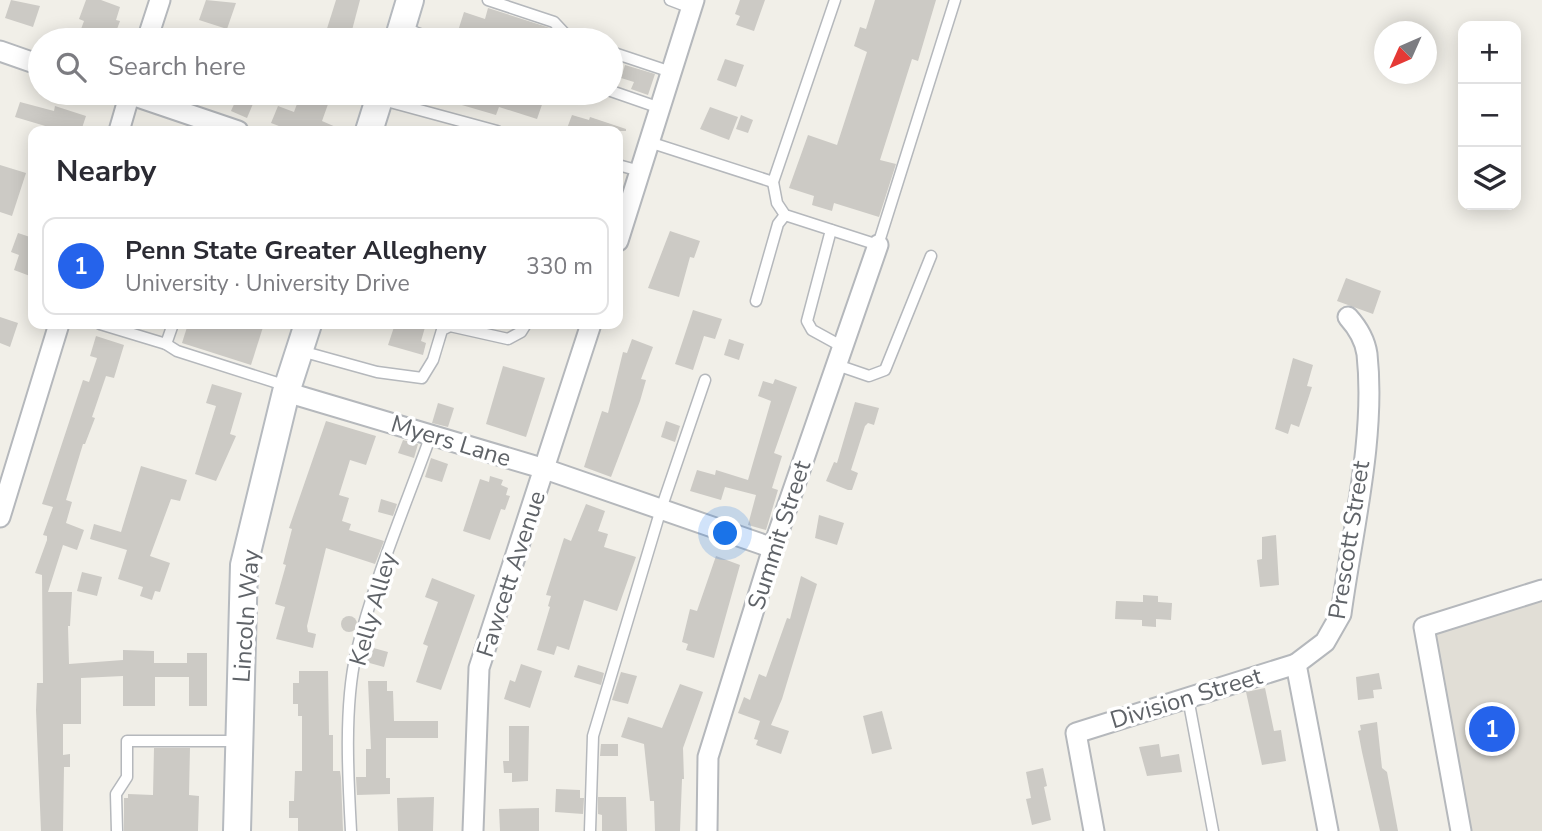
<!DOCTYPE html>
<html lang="en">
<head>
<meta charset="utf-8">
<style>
	:root { --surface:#fff; --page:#f7f7f7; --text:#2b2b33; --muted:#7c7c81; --line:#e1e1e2; --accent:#2563eb }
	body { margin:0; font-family:"Nunito Sans",sans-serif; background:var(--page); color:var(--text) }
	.controls { position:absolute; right:21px; top:21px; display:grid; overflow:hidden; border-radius:14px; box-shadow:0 4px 18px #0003 }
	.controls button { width:63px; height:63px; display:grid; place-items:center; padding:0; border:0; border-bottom:2px solid var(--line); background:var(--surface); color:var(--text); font:35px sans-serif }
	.compass { position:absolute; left:1374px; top:21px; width:63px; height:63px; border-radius:50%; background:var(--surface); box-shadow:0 4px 18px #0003; rotate:225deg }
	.you { position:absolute; left:726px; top:534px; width:24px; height:24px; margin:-18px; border:5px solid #fff; border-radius:50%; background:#1a73e8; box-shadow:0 0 0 10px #1a73e833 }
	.badge { display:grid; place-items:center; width:46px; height:46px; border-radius:50%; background:var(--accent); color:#fff; font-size:23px; font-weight:700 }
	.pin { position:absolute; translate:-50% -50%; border:4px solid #fff; box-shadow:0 2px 7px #0006 }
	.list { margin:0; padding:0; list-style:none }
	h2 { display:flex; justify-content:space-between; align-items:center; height:91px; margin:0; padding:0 28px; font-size:30px }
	h2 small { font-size:23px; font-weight:400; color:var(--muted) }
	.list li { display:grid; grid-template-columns:46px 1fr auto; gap:21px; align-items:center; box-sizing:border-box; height:98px; margin:0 14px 14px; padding:0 14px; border:2px solid var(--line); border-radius:14px }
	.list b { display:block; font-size:26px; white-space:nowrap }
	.list p { margin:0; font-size:23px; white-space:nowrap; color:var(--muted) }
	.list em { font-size:23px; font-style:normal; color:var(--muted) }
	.icon { flex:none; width:38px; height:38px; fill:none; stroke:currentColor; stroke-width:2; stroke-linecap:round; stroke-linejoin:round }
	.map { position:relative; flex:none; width:1542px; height:831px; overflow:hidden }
	.search { position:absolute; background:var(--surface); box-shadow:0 4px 18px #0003; left:28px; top:28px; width:595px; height:77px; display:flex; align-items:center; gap:18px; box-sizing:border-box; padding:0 24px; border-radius:38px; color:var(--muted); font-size:26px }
	.panel { position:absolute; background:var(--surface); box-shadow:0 4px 18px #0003; left:28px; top:126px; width:595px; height:203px; border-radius:14px }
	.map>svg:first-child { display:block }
	.education { fill:#e1ded6 }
	.building { fill:#cccac5 }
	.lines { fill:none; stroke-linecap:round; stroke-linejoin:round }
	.service-casing { stroke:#b5b8bc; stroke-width:13 }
	.minor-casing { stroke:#b5b8bc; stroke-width:23 }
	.secondary-casing { stroke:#b6babf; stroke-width:30 }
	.service { stroke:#fff; stroke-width:10 }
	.minor { stroke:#fff; stroke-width:19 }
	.secondary { stroke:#fff; stroke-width:26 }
	.labels { text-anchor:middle; stroke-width:7; stroke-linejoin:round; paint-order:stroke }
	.street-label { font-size:24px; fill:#5f6368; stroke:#fff }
</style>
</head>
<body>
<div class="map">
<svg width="1542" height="831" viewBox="0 0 1542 831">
	<rect width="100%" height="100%" fill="#f1efe8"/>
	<path class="education" d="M1542,590V831H1461L1424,627Z"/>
	<g class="building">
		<path d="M11,0L40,6L33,27L5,18Z"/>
		<path d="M86,0H101L120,7L116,20L120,21L113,40H77L84,21L79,19Z"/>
		<path d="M206,0L236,3L227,29L199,20Z"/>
		<path d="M336,0H360L351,34L346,40L325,35Z"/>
		<path d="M740,0H765L754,31L736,25L740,16L735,14Z"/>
		<path d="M875,0H936L918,61L912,59L880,160L896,164L879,217L834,203L832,211L812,205L814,196L789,188L808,135L837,145L867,52L854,46L860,27L866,29Z"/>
		<path d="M488,8L550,28L553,31L550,40H476L457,34L464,12L485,19Z"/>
		<path d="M725,59L744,65L736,87L717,80Z"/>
		<path d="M625,65L655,74L648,95L631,89L634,82L621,78Z"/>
		<path d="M239,93L255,99L247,118L231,111Z"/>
		<path d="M301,93H332L322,121L345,131H292L271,123L278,106L294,112Z"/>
		<path d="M431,93H536L545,96L537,119L499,107L496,115L431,96Z"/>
		<path d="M20,102L54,111L55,106L86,116L81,131H62L15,117Z"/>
		<path d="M710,107L738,117L729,140L700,129Z"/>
		<path d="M572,115L589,120L590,117L626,129V131H566Z"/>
		<path d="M741,115L753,120L748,133L736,129Z"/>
		<path d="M0,165L26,173L12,216L0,212Z"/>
		<path d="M670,231L700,241L694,258L690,257L679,297L648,288Z"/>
		<path d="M18,233L33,238L30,276L14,270L19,255L11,252Z"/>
		<path d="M1346,278L1381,291L1373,314L1337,301Z"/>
		<path d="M693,310L722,319L715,339L704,336L693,370L675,364Z"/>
		<path d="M0,317L18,323L10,347L0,343Z"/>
		<path d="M188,324H264L251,365L182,343Z"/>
		<path d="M395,324H426L421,341L426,343L423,355L388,345Z"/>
		<path d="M96,336L124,345L114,378L106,376L92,417L95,418L85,444H83L66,500L72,502L66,523L84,530L77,550L63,545L48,592H72L70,626H68L69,664L123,660V650L154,651V663H187V653H207V706H189V677H155V706H123V676L81,678V724H63V755L70,754V767H64L63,831H41L36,710L37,683H43L42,575L35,573L47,540V536L43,535L53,507L42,504L83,380L89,382L97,358L90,356Z"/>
		<path d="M632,339L653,347L641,379L646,380L640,401L611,477L584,467L602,411L608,413L623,352L627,353Z"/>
		<path d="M729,339L744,344L739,360L724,355Z"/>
		<path d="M1293,358L1313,365L1307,386L1312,387L1299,427L1291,424L1288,434L1275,429Z"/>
		<path d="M503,366L545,378L526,437L486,424Z"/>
		<path d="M775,379L797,387L774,453L782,456L772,488L778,490L766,530L748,525L756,495L725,487L721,500L690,491L697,470L715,475L716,470L748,480L771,401L758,396L763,381L773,384Z"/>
		<path d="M212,384L242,393L230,434L236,436L216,481L195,474L216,406L206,403Z"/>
		<path d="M855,402L879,408L874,425L868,423L865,426L851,470L858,473L852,490H848L826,481L834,462L837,463Z"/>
		<path d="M438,403L454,408L448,427L432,423Z"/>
		<path d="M326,421L376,436L366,465L350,460L339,495L349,498L342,521L351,524L349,530L384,541L375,564L326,548L307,626L308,632L316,634L313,648L276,639L285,607L275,604L286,565L283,564L292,529L289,528Z"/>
		<path d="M666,421L680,426L675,442L661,437Z"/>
		<path d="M403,440L418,444L414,458L398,453Z"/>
		<path d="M431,458L448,464L442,482L425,477Z"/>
		<path d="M141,466L187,480L180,501L171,499L150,556L170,563L160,592L155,591L152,600L140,596L143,587L118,579L127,550L90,539L94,524L121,532Z"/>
		<path d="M490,476L503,480L501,485L508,488L506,495L510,496L505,510L501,509L490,540L463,531L480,479L489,482Z"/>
		<path d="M381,499L397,504L393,516L378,512Z"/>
		<path d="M586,504L605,511L598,531L608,534L604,547L636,557L617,611L584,600L569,650L557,646L554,655L537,650L550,607L548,606L551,596L546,595L564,538L571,541Z"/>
		<path d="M819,515L844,523L837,545L815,538Z"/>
		<path d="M1276,535L1279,585L1260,587L1257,560L1262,559V537Z"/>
		<path d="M716,556L740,565L714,658L686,650L688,644L682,642L690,609L697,611Z"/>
		<path d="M82,572L102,577L97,596L77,591Z"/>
		<path d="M801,576L817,584L782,699L771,725L789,731L781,754L756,745L758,740L754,739L760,721L738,713L744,697L750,700L759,674L766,677L787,618L790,619Z"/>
		<path d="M432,578L475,595L441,690L416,682L428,646L423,644L438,602L425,597Z"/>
		<path d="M1143,595L1158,596V602L1172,603L1171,620L1156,619V627L1142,626V620L1115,619L1116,601L1143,602Z"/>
		<circle cx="349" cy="624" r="8"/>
		<path d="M370,647L388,652L384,667L366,662Z"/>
		<path d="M521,664L542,671L530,708L504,699L510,680L515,682Z"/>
		<path d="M578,665L604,673L601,685L574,677Z"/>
		<path d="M299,671H328L329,735H333V771H340L341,778L343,831H298V818H289V801H294L295,771H302V716H298V704H293V683H299Z"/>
		<path d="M621,672L637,676L628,704L612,700Z"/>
		<path d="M1379,673L1382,689L1373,690L1374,698L1358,700L1356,677Z"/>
		<path d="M368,681H387V691H393L394,721H438V738H386V778H390V794L357,795L356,777H366V749H371Z"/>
		<path d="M680,684L703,692L683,748L684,779H682L680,831H655L654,801H650L644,744L621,737L628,717L662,728Z"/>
		<path d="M1265,688L1274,731L1281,730L1286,761L1262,765L1246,692Z"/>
		<path d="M882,711L892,749L872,754L863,716Z"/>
		<path d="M1377,722L1382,768L1387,772L1398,831H1380L1362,752L1358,731L1361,730L1360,725Z"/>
		<path d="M509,726H529L528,781L512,782V773H504L503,761H509Z"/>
		<path d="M601,744H618V756H600Z"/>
		<path d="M1159,744L1161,757L1179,754L1182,772L1147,776L1139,747Z"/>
		<path d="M154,748H190L189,795L199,796L198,831H124V798H128V794L153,795Z"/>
		<path d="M1043,768L1047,786L1044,787L1051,820L1032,825L1026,799L1031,798L1026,772Z"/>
		<path d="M556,789L580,790V798H584L583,814L555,812Z"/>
		<path d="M434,797L433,831H398L397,798Z"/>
		<path d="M598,797H626L627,831H602V815L598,814Z"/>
		<path d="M539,808V831H500L499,809Z"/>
	</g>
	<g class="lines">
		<defs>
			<g id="service">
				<path d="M488,0L554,22L569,38L575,40"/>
				<path d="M670,0L691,8"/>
				<path d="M835,0L773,182L777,203L785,215L878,245L955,0"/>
				<path d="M404,28L436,40"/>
				<path d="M611,52L671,72"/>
				<path d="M611,91L660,108"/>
				<path d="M379,99L497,131"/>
				<path d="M649,142L773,182"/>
				<path d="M618,165L640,171"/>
				<path d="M831,230L807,321L812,330L843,347"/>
				<path d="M756,301L778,224L785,215"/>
				<path d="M100,324L166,344L173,324"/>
				<path d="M166,344L177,351L287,386"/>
				<path d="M301,351L377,372L422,378L433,360L442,330L450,326L508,339L521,332L526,324"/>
				<path d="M837,365L869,376L885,370L931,256"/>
				<path d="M1188,698L1213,831"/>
				<path d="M117,831L116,794L127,777V741H239"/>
				<path d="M351,831C348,778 344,706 356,654C374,579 405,507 431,435"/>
				<path d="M590,831L593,736L661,509L705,380"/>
			</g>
			<g id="minor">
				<path d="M147,40L160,0"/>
				<path d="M0,51L40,65"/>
				<path d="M126,93L238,131"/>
				<path d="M119,131L130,93"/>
				<path d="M618,241L694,0"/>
				<path d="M286,392L545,469L773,548"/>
				<path d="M0,517L59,324"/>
				<path d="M473,831L479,668L591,324"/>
				<path d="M707,831L708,757L773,548L878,245"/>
				<path d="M1094,831L1076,733L1296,664"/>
				<path d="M1328,831L1296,664L1325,642L1341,614C1352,532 1376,437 1367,354C1365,340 1357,327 1348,317"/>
				<path d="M1461,831L1424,627L1542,590"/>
			</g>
			<g id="secondary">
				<path d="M398,40L410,0"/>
				<path d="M369,131L381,93"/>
				<path d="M237,831L244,565L286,392L308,324"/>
			</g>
		</defs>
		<use href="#service" class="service-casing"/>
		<use href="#minor" class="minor-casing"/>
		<use href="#secondary" class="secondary-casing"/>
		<use href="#service" class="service"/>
		<use href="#minor" class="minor"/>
		<use href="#secondary" class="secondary"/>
	</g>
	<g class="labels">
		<g class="street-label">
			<text transform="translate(451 441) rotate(17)" y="8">Myers Lane</text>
			<text transform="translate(779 535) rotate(-72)" y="8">Summit Street</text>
			<text transform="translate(1349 540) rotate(-81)" y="8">Prescott Street</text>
			<text transform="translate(511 574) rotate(-72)" y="8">Fawcett Avenue</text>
			<text transform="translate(373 609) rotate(-74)" y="8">Kelly Alley</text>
			<text transform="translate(246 616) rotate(-86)" y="8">Lincoln Way</text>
			<text transform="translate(1186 698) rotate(-17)" y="8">Division Street</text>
		</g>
	</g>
</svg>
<div class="controls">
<button>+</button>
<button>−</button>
<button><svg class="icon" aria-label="layers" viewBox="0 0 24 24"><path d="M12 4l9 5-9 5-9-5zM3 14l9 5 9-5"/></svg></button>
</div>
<svg class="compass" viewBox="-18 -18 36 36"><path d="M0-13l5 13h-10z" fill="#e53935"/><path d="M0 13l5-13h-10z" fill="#7c7c81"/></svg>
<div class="you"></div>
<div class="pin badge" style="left:1492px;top:729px">1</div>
<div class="search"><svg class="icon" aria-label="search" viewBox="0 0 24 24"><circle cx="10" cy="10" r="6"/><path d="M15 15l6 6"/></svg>Search here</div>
<section class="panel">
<h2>Nearby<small></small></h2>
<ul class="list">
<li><span class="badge">1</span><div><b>Penn State Greater Allegheny</b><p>University · University Drive</p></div><em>330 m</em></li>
</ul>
</section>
</div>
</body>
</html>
